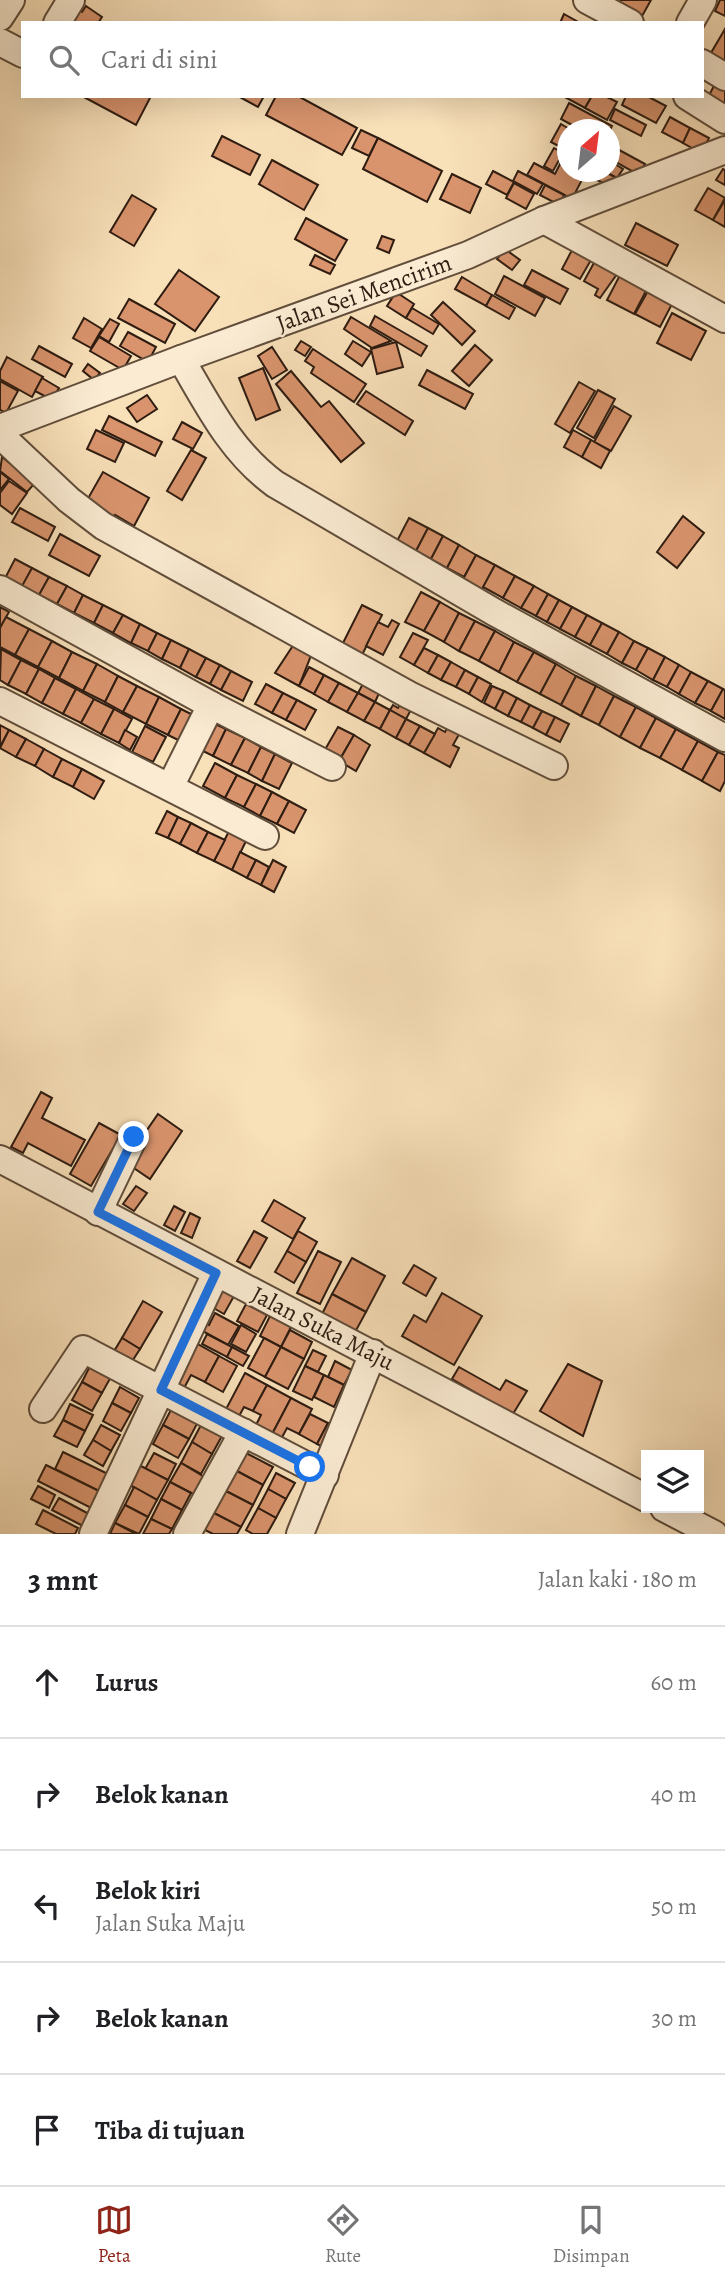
<!DOCTYPE html>
<html lang="id">
<head>
<meta charset="utf-8">
<style>
	:root { --surface:#fff; --page:#f6f6f6; --text:#202124; --muted:#757577; --line:#e0e0e0; --accent:#8f2418 }
	body { margin:0; font-family:Alegreya,serif; background:var(--page); color:var(--text) }
	.controls { position:absolute; right:21px; bottom:21px; display:grid; overflow:hidden; border-radius:0px; box-shadow:0 7px 28px #0002 }
	.controls button { width:63px; height:63px; display:grid; place-items:center; padding:0; border:0; border-bottom:2px solid var(--line); background:var(--surface); color:var(--text); font:35px sans-serif }
	.compass { position:absolute; left:557px; top:119px; width:63px; height:63px; border-radius:50%; background:var(--surface); box-shadow:0 7px 28px #0002; rotate:28deg }
	.stop { position:absolute; width:21px; height:21px; margin:-16px; border:5px solid #1a73e8; border-radius:50%; background:#fff }
	.stop.end { background:#1a73e8; border-color:#fff; box-shadow:0 2px 7px #0008 }
	.list { margin:0; padding:0; list-style:none }
	h2 { display:flex; justify-content:space-between; align-items:center; height:91px; margin:0; padding:0 28px; font-size:30px }
	h2 small { font-size:23px; font-weight:400; color:var(--muted) }
	.list li { display:grid; grid-template-columns:46px 1fr auto; gap:21px; align-items:center; box-sizing:border-box; height:112px; padding:0 28px; border-top:2px solid var(--line) }
	.list b { display:block; font-size:26px; white-space:nowrap }
	.list p { margin:0; font-size:23px; white-space:nowrap; color:var(--muted) }
	.list em { font-size:23px; font-style:normal; color:var(--muted) }
	.icon { flex:none; width:38px; height:38px; fill:none; stroke:currentColor; stroke-width:2; stroke-linecap:round; stroke-linejoin:round }
	.map { position:relative; flex:none; width:725px; height:1534px; overflow:hidden }
	.search { position:absolute; background:var(--surface); box-shadow:0 7px 28px #0002; left:21px; right:21px; top:21px; height:77px; display:flex; align-items:center; gap:18px; box-sizing:border-box; padding:0 24px; border-radius:0px; color:var(--muted); font-size:26px }
	.sheet { height:651px; background:var(--surface) }
	nav { display:flex; justify-content:space-around; align-items:center; box-sizing:border-box; height:98px; border-top:2px solid var(--line); background:var(--surface); font-size:19px; color:var(--muted) }
	nav a { display:grid; justify-items:center; gap:4px }
	nav .on { color:var(--accent) }
	.map>svg:first-child { display:block }
	.building { fill:#d9946d; stroke:#2e1c11; stroke-width:2 }
	.lines { fill:none; stroke-linecap:round; stroke-linejoin:round }
	.minor-casing { stroke:#604d3b; stroke-width:30 }
	.minor { stroke:#faebd2; stroke-width:26 }
	.route { stroke:#1a73e8; stroke-width:9 }
	.labels { text-anchor:middle; stroke-width:5; stroke-linejoin:round; paint-order:stroke }
	.street-label { font-size:24px; fill:#2e1c11; stroke:#faebd2 }
</style>
</head>
<body>
<div class="map">
<svg width="725" height="1534" viewBox="0 0 725 1534">
	<rect width="100%" height="100%" fill="#f8e0b9"/>
	<filter id="stains"><feTurbulence type="fractalNoise" baseFrequency=".00286" numOctaves="4"/><feColorMatrix values="0 0 0 0 .2 0 0 0 0 .09 0 0 0 0 .02 0 0 0 .5 -.17"/></filter>
	<radialGradient id="worn" r=".72"><stop offset=".6" stop-color="#630" stop-opacity="0"/><stop offset="1" stop-color="#630" stop-opacity=".3"/></radialGradient>
	<g class="building">
		<path d="M621,0H651L641,18L618,5Z"/>
		<path d="M720,0H725V16L715,11Z"/>
		<path d="M86,6L102,17L98,23H67L77,9L82,12Z"/>
		<path d="M564,14L580,23H560Z"/>
		<path d="M725,29V75L705,63Z"/>
		<path d="M717,80L725,84V111L706,101Z"/>
		<path d="M82,96H151L136,125Z"/>
		<path d="M238,96H264L258,107Z"/>
		<path d="M276,96H298L357,128L342,155L266,115Z"/>
		<path d="M563,96H592L585,108Z"/>
		<path d="M592,96H605L617,102L607,120L585,108Z"/>
		<path d="M626,96H647L666,106L656,123L622,105Z"/>
		<path d="M569,103L612,126L610,130H581L561,119Z"/>
		<path d="M615,109L646,125L641,136L610,120Z"/>
		<path d="M670,117L690,128L683,143L662,132Z"/>
		<path d="M561,124L571,130H568V151L551,142Z"/>
		<path d="M690,128L709,138L701,153L683,143Z"/>
		<path d="M361,130L378,138L369,156L352,148Z"/>
		<path d="M222,136L260,155L250,175L212,156Z"/>
		<path d="M378,138L442,171L427,202L363,169Z"/>
		<path d="M610,145L645,164L639,175L610,159Z"/>
		<path d="M554,148L563,153L553,171L544,166Z"/>
		<path d="M272,160L318,185L304,210L259,184Z"/>
		<path d="M610,161L623,169L617,178L605,172H610Z"/>
		<path d="M534,163L555,174L560,164L568,167V172L584,176L572,199L527,175Z"/>
		<path d="M723,169L725,170V185L716,180Z"/>
		<path d="M493,171L514,182L507,195L486,184Z"/>
		<path d="M518,171L543,184L537,194L513,181Z"/>
		<path d="M582,172H605L617,178L612,188Z"/>
		<path d="M452,174L481,188L470,213L440,199Z"/>
		<path d="M514,183L534,194L526,209L506,198Z"/>
		<path d="M545,185L564,195L559,205L540,195Z"/>
		<path d="M708,188L725,198L713,220L695,210Z"/>
		<path d="M132,195L156,209L134,246L110,232Z"/>
		<path d="M725,200V227L713,220Z"/>
		<path d="M306,218L347,240L335,261L295,239Z"/>
		<path d="M636,223L678,245L667,266L625,245Z"/>
		<path d="M382,236L394,240L389,253L377,248Z"/>
		<path d="M505,249L520,260L512,270L497,259Z"/>
		<path d="M572,250L591,260L580,279L562,269Z"/>
		<path d="M315,255L335,265L330,274L310,265Z"/>
		<path d="M595,261L617,274L600,298L595,295L598,289L584,281Z"/>
		<path d="M179,270L219,297L195,331L155,304Z"/>
		<path d="M532,270L568,289L560,304L524,285Z"/>
		<path d="M620,275L647,289L634,314L607,300Z"/>
		<path d="M504,276L545,298L535,316L495,294Z"/>
		<path d="M462,277L492,295L486,306L455,289Z"/>
		<path d="M648,291L672,304L660,327L635,314Z"/>
		<path d="M396,292L414,304L406,318L387,306Z"/>
		<path d="M492,295L515,308L509,319L486,306Z"/>
		<path d="M129,299L175,324L165,343L118,318Z"/>
		<path d="M443,302L475,331L462,345L431,315Z"/>
		<path d="M412,308L439,324L433,334L406,318Z"/>
		<path d="M672,313L706,331L691,360L657,343Z"/>
		<path d="M375,316L427,346L421,356L370,326Z"/>
		<path d="M351,317L391,341L372,348L344,329Z"/>
		<path d="M84,318L102,329L91,348L73,338Z"/>
		<path d="M110,319L119,324L109,342L99,336Z"/>
		<path d="M128,332L156,347L148,362L120,346Z"/>
		<path d="M99,337L131,356L123,370L90,351Z"/>
		<path d="M301,341L311,347L305,356L295,350Z"/>
		<path d="M353,341L371,352L362,366L345,354Z"/>
		<path d="M396,342L403,367L377,374L371,349Z"/>
		<path d="M475,345L492,360L469,386L452,371Z"/>
		<path d="M39,346L72,364L65,377L32,359Z"/>
		<path d="M272,347L287,370L272,379L258,356Z"/>
		<path d="M313,349L366,384L354,402L311,373L314,367L305,361Z"/>
		<path d="M7,357L43,377L32,397L0,379V371Z"/>
		<path d="M88,364L100,373L94,380L83,371Z"/>
		<path d="M263,368L280,410L256,420L239,378Z"/>
		<path d="M427,370L473,394L465,409L419,385Z"/>
		<path d="M291,371L321,407L329,401L364,443L341,462L276,384Z"/>
		<path d="M42,378L59,388L52,400L35,391Z"/>
		<path d="M0,381L18,391L6,413L0,410Z"/>
		<path d="M579,382L595,391L570,433L555,424Z"/>
		<path d="M598,390L615,399L594,438L577,428Z"/>
		<path d="M366,391L413,421L405,435L357,404Z"/>
		<path d="M147,395L157,409L137,422L127,408Z"/>
		<path d="M614,406L631,416L611,451L594,442Z"/>
		<path d="M109,416L162,442L155,456L102,430Z"/>
		<path d="M182,422L202,433L193,449L173,439Z"/>
		<path d="M96,430L124,443L115,462L87,449Z"/>
		<path d="M573,430L591,440L582,457L564,447Z"/>
		<path d="M591,440L610,451L601,468L582,457Z"/>
		<path d="M191,450L206,458L182,500L167,491Z"/>
		<path d="M2,457L35,483L27,492L0,471Z"/>
		<path d="M0,472L9,479L0,490Z"/>
		<path d="M103,472L149,498L134,526L115,515L110,524L82,509Z"/>
		<path d="M9,481L27,493L12,514L0,505V493Z"/>
		<path d="M20,508L55,527L48,541L12,522Z"/>
		<path d="M683,516L704,533L677,568L657,552Z"/>
		<path d="M409,518L428,528L416,551L397,541Z"/>
		<path d="M428,528L443,536L431,559L416,551Z"/>
		<path d="M60,534L100,556L89,576L49,555Z"/>
		<path d="M443,536L459,545L447,568L431,559Z"/>
		<path d="M459,545L476,555L464,577L447,568Z"/>
		<path d="M476,555L495,565L479,595L460,585Z"/>
		<path d="M15,559L32,568L18,595L1,586Z"/>
		<path d="M495,565L515,576L503,598L483,587Z"/>
		<path d="M32,568L49,577L39,595L22,586Z"/>
		<path d="M515,576L534,586L521,608L503,598Z"/>
		<path d="M49,577L67,586L57,604L39,595Z"/>
		<path d="M67,586L83,595L74,613L57,604Z"/>
		<path d="M534,586L548,594L536,616L521,608Z"/>
		<path d="M421,592L440,602L424,631L405,622Z"/>
		<path d="M548,594L559,600L547,622L536,616Z"/>
		<path d="M83,595L103,605L94,623L74,613Z"/>
		<path d="M559,600L572,607L560,629L547,622Z"/>
		<path d="M440,602L459,613L444,642L424,631Z"/>
		<path d="M103,605L123,615L113,633L94,623Z"/>
		<path d="M362,605L382,615L360,659L342,645Z"/>
		<path d="M0,607L9,612L0,628Z"/>
		<path d="M572,607L587,615L575,637L560,629Z"/>
		<path d="M459,613L475,621L459,651L444,642Z"/>
		<path d="M123,615L140,624L131,643L113,633Z"/>
		<path d="M587,615L602,623L590,645L575,637Z"/>
		<path d="M6,617L29,629L15,655L0,647V628Z"/>
		<path d="M392,620L399,624L383,655L366,646L378,622L388,627Z"/>
		<path d="M475,621L495,631L479,661L459,651Z"/>
		<path d="M602,623L619,632L607,654L590,645Z"/>
		<path d="M140,624L157,633L148,651L131,643Z"/>
		<path d="M29,629L52,641L38,667L15,655Z"/>
		<path d="M495,631L514,642L499,672L479,661Z"/>
		<path d="M619,632L634,641L622,663L607,654Z"/>
		<path d="M157,633L171,640L162,659L148,651Z"/>
		<path d="M413,633L428,640L414,665L400,657Z"/>
		<path d="M171,640L189,649L180,668L162,659Z"/>
		<path d="M52,641L72,652L59,678L38,667Z"/>
		<path d="M634,641L648,648L636,670L622,663Z"/>
		<path d="M514,642L534,652L517,682L499,672Z"/>
		<path d="M294,644L312,653L299,686L275,673Z"/>
		<path d="M424,648L438,655L428,673L414,665Z"/>
		<path d="M648,648L665,657L653,680L636,670Z"/>
		<path d="M1,649L21,660L8,685L0,680Z"/>
		<path d="M189,649L206,658L196,677L180,668Z"/>
		<path d="M72,652L97,664L83,691L59,678Z"/>
		<path d="M534,652L556,664L540,694L517,682Z"/>
		<path d="M438,655L451,662L441,680L428,673Z"/>
		<path d="M665,657L679,665L667,687L653,680Z"/>
		<path d="M206,658L220,665L210,684L196,677Z"/>
		<path d="M21,660L39,669L26,694L8,685Z"/>
		<path d="M451,662L465,670L456,687L441,680Z"/>
		<path d="M97,664L118,676L105,702L83,691Z"/>
		<path d="M556,664L576,676L561,705L540,694Z"/>
		<path d="M220,665L231,671L221,690L210,684Z"/>
		<path d="M679,665L691,672L679,694L667,687Z"/>
		<path d="M309,667L324,675L314,694L299,686Z"/>
		<path d="M39,669L55,678L42,703L26,694Z"/>
		<path d="M465,670L478,677L469,694L456,687Z"/>
		<path d="M231,671L252,682L243,701L221,690Z"/>
		<path d="M691,672L708,681L695,703L679,694Z"/>
		<path d="M324,675L339,683L328,702L314,694Z"/>
		<path d="M118,676L137,686L123,712L105,702Z"/>
		<path d="M576,676L596,686L581,716L561,705Z"/>
		<path d="M478,677L491,684L482,702L469,694Z"/>
		<path d="M55,678L76,689L63,714L42,703Z"/>
		<path d="M365,680L381,689L375,702L358,693Z"/>
		<path d="M708,681L723,689L711,711L695,703Z"/>
		<path d="M339,683L358,693L347,712L328,702Z"/>
		<path d="M266,684L283,693L272,713L255,704Z"/>
		<path d="M137,686L159,697L146,724L123,712Z"/>
		<path d="M492,686L504,691L495,709L484,703Z"/>
		<path d="M596,686L614,696L599,725L581,716Z"/>
		<path d="M76,689L94,699L81,723L63,714Z"/>
		<path d="M723,689L725,690V719L711,711Z"/>
		<path d="M504,691L517,698L508,716L495,709Z"/>
		<path d="M283,693L297,700L286,720L272,713Z"/>
		<path d="M358,693L375,702L364,721L347,712Z"/>
		<path d="M614,696L636,707L620,737L599,725Z"/>
		<path d="M159,697L181,709L168,735L146,724Z"/>
		<path d="M517,698L530,705L521,722L508,716Z"/>
		<path d="M94,699L114,709L101,734L81,723Z"/>
		<path d="M297,700L316,710L305,730L286,720Z"/>
		<path d="M403,700L413,706L406,719L390,710L393,705L398,708Z"/>
		<path d="M375,702L390,710L380,729L364,721Z"/>
		<path d="M530,705L542,711L533,728L521,722Z"/>
		<path d="M636,707L656,718L640,748L620,737Z"/>
		<path d="M114,709L132,719L119,743L101,734Z"/>
		<path d="M181,709L201,719L188,745L168,735Z"/>
		<path d="M390,710L406,719L396,738L380,729Z"/>
		<path d="M542,711L555,717L546,735L533,728Z"/>
		<path d="M555,717L569,724L560,742L546,735Z"/>
		<path d="M656,718L676,729L660,758L640,748Z"/>
		<path d="M406,719L420,726L409,745L396,738Z"/>
		<path d="M213,723L226,729L213,756L199,749Z"/>
		<path d="M450,723L462,729L453,745L459,748L450,767L424,753L438,728L445,732Z"/>
		<path d="M0,725L9,730L0,747Z"/>
		<path d="M145,726L166,737L153,762L132,752Z"/>
		<path d="M420,726L435,734L424,753L409,745Z"/>
		<path d="M338,727L354,735L339,761L323,753Z"/>
		<path d="M226,729L245,738L231,765L213,756Z"/>
		<path d="M676,729L698,741L682,770L660,758Z"/>
		<path d="M9,730L26,739L16,757L0,748Z"/>
		<path d="M125,730L137,737L130,750L119,743Z"/>
		<path d="M354,735L370,745L356,771L339,761Z"/>
		<path d="M245,738L261,747L248,773L231,765Z"/>
		<path d="M26,739L44,749L35,766L16,757Z"/>
		<path d="M698,741L718,752L702,781L682,770Z"/>
		<path d="M261,747L275,754L262,781L248,773Z"/>
		<path d="M44,749L62,759L53,777L35,766Z"/>
		<path d="M718,752L725,755V781L720,791L702,781Z"/>
		<path d="M275,754L292,763L279,789L262,781Z"/>
		<path d="M62,759L82,769L73,787L53,777Z"/>
		<path d="M215,763L237,775L225,798L203,786Z"/>
		<path d="M82,769L104,781L94,799L73,787Z"/>
		<path d="M237,775L256,784L244,807L225,798Z"/>
		<path d="M256,784L272,792L260,816L244,807Z"/>
		<path d="M272,792L289,801L277,824L260,816Z"/>
		<path d="M289,801L306,810L294,833L277,824Z"/>
		<path d="M167,811L178,817L168,838L156,833Z"/>
		<path d="M178,817L191,823L180,844L168,838Z"/>
		<path d="M191,823L208,832L197,853L180,844Z"/>
		<path d="M229,831L247,839L232,870L214,861Z"/>
		<path d="M208,832L225,840L214,861L197,853Z"/>
		<path d="M240,852L256,860L247,878L232,870Z"/>
		<path d="M256,860L269,867L261,885L247,878Z"/>
		<path d="M273,860L286,867L274,892L261,885Z"/>
		<path d="M41,1092L52,1098L42,1118L85,1140L71,1166L28,1143L23,1153L11,1147Z"/>
		<path d="M158,1114L182,1131L150,1179L125,1162Z"/>
		<path d="M99,1123L121,1135L91,1186L70,1174Z"/>
		<path d="M136,1186L147,1193L134,1211L123,1204Z"/>
		<path d="M274,1200L305,1218L293,1239L262,1221Z"/>
		<path d="M174,1206L185,1212L175,1231L164,1225Z"/>
		<path d="M190,1213L200,1218L192,1238L181,1233Z"/>
		<path d="M254,1231L267,1238L250,1268L237,1261Z"/>
		<path d="M298,1231L317,1242L306,1262L287,1251Z"/>
		<path d="M287,1251L306,1262L294,1283L275,1272Z"/>
		<path d="M318,1251L341,1262L320,1304L297,1293Z"/>
		<path d="M352,1258L385,1276L366,1312L332,1294Z"/>
		<path d="M414,1265L436,1278L426,1296L403,1283Z"/>
		<path d="M221,1289L234,1296L224,1314L210,1306Z"/>
		<path d="M442,1293L482,1316L454,1365L402,1336L414,1315L426,1322Z"/>
		<path d="M332,1294L366,1312L353,1336L320,1318Z"/>
		<path d="M143,1301L162,1312L140,1349L122,1338Z"/>
		<path d="M246,1304L267,1315L258,1332L237,1321Z"/>
		<path d="M215,1313L239,1326L228,1345L197,1328L201,1320L209,1325Z"/>
		<path d="M270,1316L291,1327L281,1347L260,1336Z"/>
		<path d="M241,1325L256,1334L246,1352L231,1344Z"/>
		<path d="M290,1330L312,1342L304,1359L281,1347Z"/>
		<path d="M207,1334L232,1347L227,1357L202,1344Z"/>
		<path d="M122,1338L140,1349L131,1363L113,1353Z"/>
		<path d="M264,1338L281,1347L265,1377L248,1368Z"/>
		<path d="M194,1342L219,1356L205,1382L191,1375L183,1390L171,1383Z"/>
		<path d="M232,1347L249,1356L243,1366L227,1357Z"/>
		<path d="M281,1347L304,1359L288,1389L265,1377Z"/>
		<path d="M313,1350L326,1356L318,1372L305,1366Z"/>
		<path d="M219,1356L237,1366L223,1392L205,1382Z"/>
		<path d="M335,1361L352,1370L344,1385L328,1377Z"/>
		<path d="M91,1364L112,1375L102,1393L82,1382Z"/>
		<path d="M568,1364L602,1381L583,1436L540,1411Z"/>
		<path d="M305,1366L324,1375L312,1400L293,1391Z"/>
		<path d="M459,1367L500,1390L506,1380L527,1391L513,1414L452,1379Z"/>
		<path d="M245,1373L267,1385L253,1411L244,1407L237,1420L224,1413Z"/>
		<path d="M324,1375L344,1385L334,1407L314,1397Z"/>
		<path d="M82,1382L102,1393L92,1411L72,1400Z"/>
		<path d="M267,1385L291,1398L270,1438L254,1429L261,1415L253,1411Z"/>
		<path d="M120,1387L139,1398L131,1413L112,1403Z"/>
		<path d="M291,1398L312,1409L299,1434L287,1428L279,1443L270,1438Z"/>
		<path d="M112,1403L131,1413L121,1431L103,1421Z"/>
		<path d="M70,1404L93,1415L85,1431L63,1420Z"/>
		<path d="M173,1406L199,1420L189,1439L163,1425Z"/>
		<path d="M310,1414L328,1423L317,1444L299,1434Z"/>
		<path d="M63,1420L85,1431L77,1447L54,1436Z"/>
		<path d="M202,1423L223,1434L212,1454L192,1442Z"/>
		<path d="M328,1423L338,1428L327,1449L317,1444Z"/>
		<path d="M101,1425L120,1435L111,1451L93,1440Z"/>
		<path d="M163,1425L189,1439L178,1458L153,1444Z"/>
		<path d="M93,1440L111,1451L103,1466L84,1455Z"/>
		<path d="M192,1442L212,1454L201,1474L181,1463Z"/>
		<path d="M63,1452L110,1475L101,1492L55,1469Z"/>
		<path d="M244,1452L273,1467L263,1485L235,1470Z"/>
		<path d="M154,1453L176,1464L168,1480L145,1469Z"/>
		<path d="M181,1463L211,1481L201,1498L170,1482Z"/>
		<path d="M137,1464L168,1480L157,1500L126,1483Z"/>
		<path d="M46,1465L101,1492L93,1509L38,1481Z"/>
		<path d="M235,1470L263,1485L253,1505L224,1490Z"/>
		<path d="M276,1473L295,1483L286,1499L268,1489Z"/>
		<path d="M170,1482L191,1493L182,1510L161,1499Z"/>
		<path d="M38,1486L55,1495L49,1508L31,1499Z"/>
		<path d="M134,1487L157,1500L148,1517L125,1505Z"/>
		<path d="M268,1489L286,1499L276,1518L258,1508Z"/>
		<path d="M224,1490L253,1505L241,1527L212,1512Z"/>
		<path d="M59,1498L89,1514L83,1526L52,1510Z"/>
		<path d="M161,1499L182,1510L172,1529L151,1519Z"/>
		<path d="M125,1505L148,1517L139,1534L115,1523Z"/>
		<path d="M258,1508L276,1518L267,1534H253L246,1530Z"/>
		<path d="M43,1510L78,1528L75,1534H56L36,1524Z"/>
		<path d="M212,1512L241,1527L237,1534H213L203,1529Z"/>
		<path d="M151,1519L172,1529L169,1534H143Z"/>
		<path d="M115,1523L136,1534H110Z"/>
	</g>
	<g class="lines">
		<defs>
			<g id="minor">
				<path d="M587,0L630,23"/>
				<path d="M0,17L11,0"/>
				<path d="M57,23L71,0"/>
				<path d="M690,23L703,0"/>
				<path d="M0,42L23,54"/>
				<path d="M702,63L725,77"/>
				<path d="M687,96L725,120"/>
				<path d="M544,220L725,319"/>
				<path d="M181,359C208,405 231,452 275,484L494,612L725,738"/>
				<path d="M0,428L181,359L468,255L544,220L725,150"/>
				<path d="M0,435L69,500L103,526L409,695L554,766"/>
				<path d="M0,589L211,705L332,767"/>
				<path d="M0,701L265,836"/>
				<path d="M171,785L211,705"/>
				<path d="M0,1159L646,1498"/>
				<path d="M98,1212L134,1137"/>
				<path d="M43,1409L83,1349L161,1390L216,1273"/>
				<path d="M664,1508L714,1534"/>
				<path d="M93,1534L161,1390L325,1475"/>
				<path d="M187,1534L243,1432"/>
				<path d="M300,1534L373,1353"/>
			</g>
		</defs>
		<use href="#minor" class="minor-casing"/>
		<use href="#minor" class="minor"/>
	</g>
	<g class="lines">
		<path class="route" d="M134,1137L98,1212L216,1273L161,1390L310,1467"/>
	</g>
	<g class="labels">
		<g class="street-label">
			<text transform="translate(364 293) rotate(-20)" y="8">Jalan Sei Mencirim</text>
			<text transform="translate(323 1328) rotate(27)" y="8">Jalan Suka Maju</text>
		</g>
	</g>
	<rect width="100%" height="100%" filter="url(#stains)"/>
	<rect width="100%" height="100%" fill="url(#worn)"/>
</svg>
<div class="controls">
<button><svg class="icon" aria-label="layers" viewBox="0 0 24 24"><path d="M12 4l9 5-9 5-9-5zM3 14l9 5 9-5"/></svg></button>
</div>
<svg class="compass" viewBox="-18 -18 36 36"><path d="M0-13l5 13h-10z" fill="#e53935"/><path d="M0 13l5-13h-10z" fill="#757577"/></svg>
<div class="stop" style="left:310px;top:1467px"></div>
<div class="stop end" style="left:134px;top:1137px"></div>
<div class="search"><svg class="icon" aria-label="search" viewBox="0 0 24 24"><circle cx="10" cy="10" r="6"/><path d="M15 15l6 6"/></svg>Cari di sini</div>
</div>
<section class="sheet">
<h2>3 mnt<small>Jalan kaki · 180 m</small></h2>
<ul class="list">
<li><svg class="icon" aria-label="ahead" viewBox="0 0 24 24"><path d="M12 20V5M6 11l6-6 6 6"/></svg><div><b>Lurus</b></div><em>60 m</em></li>
<li><svg class="icon" aria-label="right" viewBox="0 0 24 24"><path d="M7 20v-9h11M14 6l5 5-5 5"/></svg><div><b>Belok kanan</b></div><em>40 m</em></li>
<li><svg class="icon" aria-label="left" viewBox="0 0 24 24"><path d="M17 20v-9H6M10 6l-5 5 5 5"/></svg><div><b>Belok kiri</b><p>Jalan Suka Maju</p></div><em>50 m</em></li>
<li><svg class="icon" aria-label="right" viewBox="0 0 24 24"><path d="M7 20v-9h11M14 6l5 5-5 5"/></svg><div><b>Belok kanan</b></div><em>30 m</em></li>
<li><svg class="icon" aria-label="arrive" viewBox="0 0 24 24"><path d="M6 21V4h12l-3 4 3 4H6"/></svg><div><b>Tiba di tujuan</b></div></li>
</ul>
</section>
<nav>
<a class="on"><svg class="icon" aria-label="map" viewBox="0 0 24 24"><path d="M3 6l6-2 6 2 6-2v14l-6 2-6-2-6 2zM9 4v14M15 6v14"/></svg>Peta</a>
<a><svg class="icon" aria-label="directions" viewBox="0 0 24 24"><path d="M12 3l9 9-9 9-9-9zM9 14v-3h6M13 9l2 2-2 2"/></svg>Rute</a>
<a><svg class="icon" aria-label="saved" viewBox="0 0 24 24"><path d="M7 4h10v16l-5-4-5 4z"/></svg>Disimpan</a>
</nav>
</body>
</html>
